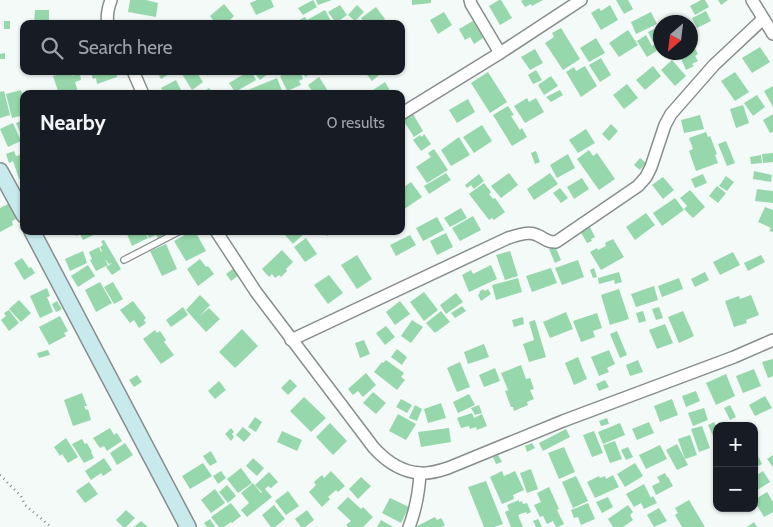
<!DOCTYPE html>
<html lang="en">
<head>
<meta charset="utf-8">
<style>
	:root { --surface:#171b24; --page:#20242c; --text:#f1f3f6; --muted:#9ea1a6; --line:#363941 }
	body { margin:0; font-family:Cabin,sans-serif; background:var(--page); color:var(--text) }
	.controls { position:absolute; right:15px; bottom:15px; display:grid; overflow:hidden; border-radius:10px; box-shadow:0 1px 4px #0004 }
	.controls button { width:45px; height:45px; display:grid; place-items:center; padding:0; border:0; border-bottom:1px solid var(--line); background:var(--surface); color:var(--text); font:25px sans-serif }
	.compass { position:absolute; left:653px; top:15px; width:45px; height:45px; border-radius:50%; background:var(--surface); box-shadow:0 1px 4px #0004; rotate:208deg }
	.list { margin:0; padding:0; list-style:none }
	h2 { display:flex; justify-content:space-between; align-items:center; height:65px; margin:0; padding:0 20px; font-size:21px }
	h2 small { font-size:16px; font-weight:400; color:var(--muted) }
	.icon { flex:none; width:28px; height:28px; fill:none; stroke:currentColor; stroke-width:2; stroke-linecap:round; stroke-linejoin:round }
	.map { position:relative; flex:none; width:773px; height:527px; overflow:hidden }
	.search { position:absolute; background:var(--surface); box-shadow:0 1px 4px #0004; left:20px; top:20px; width:385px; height:55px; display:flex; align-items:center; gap:12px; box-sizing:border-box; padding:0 18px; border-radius:10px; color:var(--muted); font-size:19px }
	.panel { position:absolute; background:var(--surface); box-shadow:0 1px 4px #0004; left:20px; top:90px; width:385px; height:145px; border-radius:10px }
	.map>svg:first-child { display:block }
	.building { fill:#96d8ab }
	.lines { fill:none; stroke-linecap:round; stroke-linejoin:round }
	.lane-casing { stroke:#888e8d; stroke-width:8 }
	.street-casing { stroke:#888e8d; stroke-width:14 }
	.secondary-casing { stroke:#888e8d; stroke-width:18 }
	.path { stroke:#878c8a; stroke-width:2.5; stroke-dasharray:1 4; stroke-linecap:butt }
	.lane { stroke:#fff; stroke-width:5.5 }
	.street { stroke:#fff; stroke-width:11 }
	.secondary { stroke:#c8eaec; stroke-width:15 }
</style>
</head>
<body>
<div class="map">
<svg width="773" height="527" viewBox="0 0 773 527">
	<rect width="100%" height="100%" fill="#f3faf8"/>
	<g class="building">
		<path d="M130,0H146L158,3L156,17L128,12Z"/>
		<path d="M257,0H271L274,7L256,15L250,3Z"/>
		<path d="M313,0L317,7L303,15L298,8Z"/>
		<path d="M316,0H332L318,5Z"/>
		<path d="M412,0H431V3L412,5Z"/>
		<path d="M499,0H501L512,18L500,25L489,6Z"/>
		<path d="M523,0H543L532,6L531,4L525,7L521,1Z"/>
		<path d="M616,0H628L633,9L624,14Z"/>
		<path d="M701,0H705L709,7L695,15L690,6Z"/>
		<path d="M718,0H728L721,5Z"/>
		<path d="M224,4L234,16L226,24H216L210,16Z"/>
		<path d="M340,5L347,15L336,23L328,12Z"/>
		<path d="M357,5L364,12L355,21L348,15Z"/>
		<path d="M610,5L618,20L601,30L591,13L599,8L601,11Z"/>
		<path d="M376,7L385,19L381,23V24H365L361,18Z"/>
		<path d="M35,10H49V24H34Z"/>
		<path d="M325,10L332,23L330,24H292L305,17L307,20Z"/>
		<path d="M706,11L711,21L697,28L692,18Z"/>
		<path d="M444,12L452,25L438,34L430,20Z"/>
		<path d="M651,12L657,24L636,34L631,22Z"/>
		<rect x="4" y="21" width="6" height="8"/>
		<path d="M473,21L483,38L474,44L470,37L465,40L459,29Z"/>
		<path d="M660,26V39L653,42L648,32Z"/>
		<path d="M561,28L580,59L563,70L545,43L554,37L552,33Z"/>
		<path d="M628,30L638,45L619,57L609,43Z"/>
		<path d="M646,35L652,46L655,44L658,50L647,57L637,41Z"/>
		<path d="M596,38L605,53L589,62L580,48Z"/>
		<path d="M690,39L698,54L695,56L698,61L692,64L694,66L686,70L678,52H690Z"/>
		<path d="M760,47L770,62L752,73L742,58Z"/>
		<path d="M535,49L543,63L530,70L521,57Z"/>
		<path d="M5,53V59H0V54Z"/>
		<path d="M601,58L611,75L600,82L589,65Z"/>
		<path d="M672,60L686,76L675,86L661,70Z"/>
		<path d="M585,66L597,86L581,97L566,72L574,67L576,71Z"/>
		<path d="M653,66L661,76L645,90L636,80Z"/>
		<path d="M536,70L542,80L533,84L528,75Z"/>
		<path d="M69,71H72L73,76H74L73,71L88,72L80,74L81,80L75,82L78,92L71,94H59L53,76Z"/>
		<path d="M94,71H116L117,77L97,84L96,78L93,79L91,73Z"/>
		<path d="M157,71H174L161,79Z"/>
		<path d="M186,71H196L203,82L192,90L182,74Z"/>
		<path d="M249,71H251L256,80L235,92L229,83Z"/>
		<path d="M253,71H266L268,74L260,80Z"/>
		<path d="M291,71H300L303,79L299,81L301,85L287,91L280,76Z"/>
		<path d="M303,71H316L305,77Z"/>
		<path d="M364,71H384L372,81Z"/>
		<path d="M488,72L507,102L490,113L471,83Z"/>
		<path d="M735,72L749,92L735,101L721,81Z"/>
		<path d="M551,76L558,86L544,95L538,85Z"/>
		<path d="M319,77L328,91L324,94H314L308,85Z"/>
		<path d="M277,78L283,93L250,94L248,90Z"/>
		<path d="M176,80L183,94H165L161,88Z"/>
		<path d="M385,82L392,94H367Z"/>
		<path d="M627,84L638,98L624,109L613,95Z"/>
		<path d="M773,86V107L764,91Z"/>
		<path d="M209,88L213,94H200Z"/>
		<path d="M21,90L24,99V115L12,118L6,94Z"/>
		<path d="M560,90L563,95L551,102L546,97Z"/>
		<path d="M4,91L10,115L0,118V92Z"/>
		<path d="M757,95L765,107L753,116L744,103Z"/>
		<path d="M527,98L529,102L536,98L544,112L525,123L514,106Z"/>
		<path d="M468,99L475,112L457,123L449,110Z"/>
		<path d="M743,105L749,123L736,128L730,109Z"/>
		<path d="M508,106L514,115L511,116L520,130L522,128L527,137L512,146L493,115Z"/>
		<path d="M413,114L423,131L414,137L403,120Z"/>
		<path d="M773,114V132L770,133L763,120Z"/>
		<path d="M700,115L704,129L684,133L681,120Z"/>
		<path d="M24,120V142L16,123Z"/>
		<path d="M13,123L21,141L8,147L0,129Z"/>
		<path d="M611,124L618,131L609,141L602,134Z"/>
		<path d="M482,125L492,141L474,153L463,137Z"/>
		<path d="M586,129L595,143L578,153L569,140Z"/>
		<path d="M706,132L708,137L710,136L717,154L715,155L718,163L696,171L689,151L693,149L689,138Z"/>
		<path d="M424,134L431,144L421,151L413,140L420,135L422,137Z"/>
		<path d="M459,137L470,155L451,166L441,150Z"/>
		<path d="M726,141L735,163L727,166L718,144Z"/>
		<path d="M434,149L448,170L427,183L416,167L431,157L428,153Z"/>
		<path d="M589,150L593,156L597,153L615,179L599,190L577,159Z"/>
		<path d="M14,151L16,156L24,154V177L19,179L13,161L9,163L6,154Z"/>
		<path d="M536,151L540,162L535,164L531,153Z"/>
		<path d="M773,153V162L763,163L762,154Z"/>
		<path d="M568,154L575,168L557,178L550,165Z"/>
		<path d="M761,155L762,163L751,164L750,157Z"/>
		<path d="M640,158L646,163L640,170L634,165Z"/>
		<path d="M754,171L772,175L771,182L753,179Z"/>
		<path d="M446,173L451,180L429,194L424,186Z"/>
		<path d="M509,173L518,185L501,198L491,186Z"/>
		<path d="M550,173L558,184L534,200L527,189Z"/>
		<path d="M479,174L484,181L474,189L471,185L467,188L465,185Z"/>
		<path d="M703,174L707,183L695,188L691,179Z"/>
		<path d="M726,176L734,182L727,191L719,186Z"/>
		<path d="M663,177L674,190L663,199L652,185Z"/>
		<path d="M582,178L589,189L574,199L567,187Z"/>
		<path d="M411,182L422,197L403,210L401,207V189Z"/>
		<path d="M484,183L491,192L489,194L493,199L495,198L505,212L494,220L492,218L489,220L469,194Z"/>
		<path d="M717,186L726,193L718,203L709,196Z"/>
		<path d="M560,188L568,198L561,203L553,193Z"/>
		<path d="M757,189L773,191V203L755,201Z"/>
		<path d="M690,190L705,207L693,218L684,209L687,206L680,198Z"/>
		<path d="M675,198L684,210L662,226L653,213Z"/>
		<path d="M10,203L18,218L12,221L13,225L0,232V208Z"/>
		<path d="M765,207L773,210V232L769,231L771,228L758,222Z"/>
		<path d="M461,208L467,218L450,227L444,218Z"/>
		<path d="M646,213L655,225L635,240L626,227Z"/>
		<path d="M473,216L481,230L460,241L452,228Z"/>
		<path d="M437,217L444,230L423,241L416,228Z"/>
		<path d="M590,227L595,237L591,239L592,241L587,243L580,231Z"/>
		<path d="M74,231H102L83,240L80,234L76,236Z"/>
		<path d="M132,231H144L148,238L132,246L127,234Z"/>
		<path d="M146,231H167V233L158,238L156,235L149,238Z"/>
		<path d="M192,231H195L206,251L186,261L174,241Z"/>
		<path d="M289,231H307L293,244L285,235Z"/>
		<path d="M324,231H334L327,236Z"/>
		<path d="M446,233L453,247L437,255L430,241Z"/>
		<path d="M410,235L416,245L396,256L390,245Z"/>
		<path d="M306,238L317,254L305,262L294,247Z"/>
		<path d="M613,239L624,257L601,270L590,252L597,248L598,250L606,246L605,243Z"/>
		<path d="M104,240L121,269L112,275L106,267L112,263L109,264L105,259L108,265L96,271L90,260L92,259L89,252L99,247L101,252L102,251L100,247L103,245L101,241Z"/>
		<path d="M166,244L177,269L162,276L150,251Z"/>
		<path d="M555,246L561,260L555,263L549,249Z"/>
		<path d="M282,250L293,262L286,269L287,271L281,277L279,275L275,278L272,274L269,277L262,269Z"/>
		<path d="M83,251L87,263L70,271L65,259Z"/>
		<path d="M510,251L518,276L505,280L496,255Z"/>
		<path d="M733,252L740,265L720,275L713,262Z"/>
		<path d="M357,255L372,279L357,289L341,265Z"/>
		<path d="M761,255L765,262L748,271L744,263Z"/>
		<path d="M22,258L29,268L31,267L35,273L24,280L14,263Z"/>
		<path d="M200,259L206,267L208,266L214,274L198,286L187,269Z"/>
		<path d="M578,260L584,277L562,285L555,268Z"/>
		<path d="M88,265L95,276L78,287L71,276Z"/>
		<path d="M491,265L497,279L469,292L462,275L471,270L473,274Z"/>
		<path d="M234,268L239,275L231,281L226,274Z"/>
		<path d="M551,268L557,283L532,292L526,276Z"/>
		<path d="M594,268L597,277L593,278L590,270Z"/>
		<path d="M619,272L622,282L615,284L614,280L599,284L598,278Z"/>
		<path d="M705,272L709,280L695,287L691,279Z"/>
		<path d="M329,275L343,293L328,304L314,285Z"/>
		<path d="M518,278L522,292L496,300L492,285Z"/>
		<path d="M679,278L683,289L662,297L658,286Z"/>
		<path d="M100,282L112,303L96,312L85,290Z"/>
		<path d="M113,282L123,299L114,304L104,287Z"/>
		<path d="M654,286L658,300L636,307L631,294Z"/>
		<path d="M47,288L50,296L47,297L53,312L40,318L30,296Z"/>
		<path d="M483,289L485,291L488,289L491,294L481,301L478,295L480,293L479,292Z"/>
		<path d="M619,289L629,319L610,325L601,295Z"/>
		<path d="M424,292L438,310L424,321L410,302Z"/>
		<path d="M456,293L463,302L446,314L440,305Z"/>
		<path d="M200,295L210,305L200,316L209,308L220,319L206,332L186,310Z"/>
		<path d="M751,295L759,315L746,320L747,323L734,327L725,301L739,296L740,299Z"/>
		<path d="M19,300L31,313L21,322L9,309Z"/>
		<path d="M57,301L62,309L56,312L52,304Z"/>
		<path d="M133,301L146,318L144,320L146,323L139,328L134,320L130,323L120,310Z"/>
		<path d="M400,301L410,314L395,325L386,312Z"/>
		<path d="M462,306L466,311L455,318L451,313Z"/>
		<path d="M183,307L188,315L171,327L166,320Z"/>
		<path d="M659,307L663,318L656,320L652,309Z"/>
		<path d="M9,310L19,323L9,331L1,320L6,316L4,313Z"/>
		<path d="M441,311L450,322L435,333L426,323Z"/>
		<path d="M643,311L646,321L639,323L636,313Z"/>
		<path d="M683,311L694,336L679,343L668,317Z"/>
		<path d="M566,312L573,329L550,338L543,322Z"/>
		<path d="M597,313L602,328L593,331L595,337L581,342L573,321Z"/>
		<path d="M60,316L68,331L64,333L66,336L49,345L39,327Z"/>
		<path d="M523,317L524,324L514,327L512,320Z"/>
		<path d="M412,320L423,327L411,343L401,336Z"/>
		<path d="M535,320L546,357L529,362L523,344L534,340L529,322Z"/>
		<path d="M665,324L673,343L657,349L649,330Z"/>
		<path d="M386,326L395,337L385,345L376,333Z"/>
		<path d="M242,329L258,346L235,368L219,352Z"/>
		<path d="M155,330L157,333L160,331L166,340L164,342L174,355L161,364L143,339Z"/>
		<path d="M617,331L627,355L620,358L610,334Z"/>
		<path d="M364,340L370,354L360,358L355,343Z"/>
		<path d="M484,344L489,357L468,364L464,352Z"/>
		<path d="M397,349L407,357L402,365L391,357Z"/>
		<path d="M48,350L50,355L39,358L37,353Z"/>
		<path d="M609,350L615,364L607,368L609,372L599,376L591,357Z"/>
		<path d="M578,357L587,379L574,385L565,363Z"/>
		<path d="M773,359V376L768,378L762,362Z"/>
		<path d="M386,360L404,373L401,377L405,380L397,390L374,372L382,362L383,363Z"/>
		<path d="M638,360L643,372L630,376L626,365Z"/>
		<path d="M460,362L470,387L457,392L447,368Z"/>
		<path d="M521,365L526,379L530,378L534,389L530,390L534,399L527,402L528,405L514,411L513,407H511L505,391L508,390L501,373Z"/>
		<path d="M495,368L500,381L484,387L479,375Z"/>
		<path d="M754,369L761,386L743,393L736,376Z"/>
		<path d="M366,373L376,385L363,397L358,391L353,395L348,389Z"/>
		<path d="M726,374L735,396L716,405L706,383Z"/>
		<path d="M137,375L142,382L134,387L129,380Z"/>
		<path d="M290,379L297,386L288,395L281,388Z"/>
		<path d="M605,380L609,387L599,391L596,384Z"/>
		<path d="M219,381L226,390L215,399L208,391Z"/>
		<path d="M696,391L700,401L686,407L682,396Z"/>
		<path d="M373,392L386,403L376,414L363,403Z"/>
		<path d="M82,393L87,406H84L86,410L88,409L91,420L73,426L64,400Z"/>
		<path d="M469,394L475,405L458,413L453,402Z"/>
		<path d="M765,396L772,408L755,416L749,405Z"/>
		<path d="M304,397L326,418L311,432L290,411Z"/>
		<path d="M401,399L412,405L407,413L396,407Z"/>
		<path d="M672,399L678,415L660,422L654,406Z"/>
		<path d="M441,403L446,418L428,423L424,409Z"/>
		<path d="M415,405L422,409L417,421L409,418Z"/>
		<path d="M479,405L482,413L475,415L471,408Z"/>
		<path d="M730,405L736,417L730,420L724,408Z"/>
		<path d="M704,408L708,420L693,426L688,413Z"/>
		<path d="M472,413L474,418L482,414L487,426L477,430L476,427L470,429L469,426L461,428L457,418Z"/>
		<path d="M398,414L416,424L406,440L389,431Z"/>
		<path d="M255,417L262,422L256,432L248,427Z"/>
		<path d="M607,418L609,424L601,426L599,421Z"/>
		<path d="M649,422L654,433L637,440L632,429Z"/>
		<path d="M714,422L717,428V434L713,436L708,425Z"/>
		<path d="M330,423L347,441L333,455L316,437Z"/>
		<path d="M620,423L625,435L603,444L598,432Z"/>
		<path d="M702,426L710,448L699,452L691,429Z"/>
		<path d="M243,427L251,434L244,442L236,435Z"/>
		<path d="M110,428L114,435L117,433L122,441L107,451L104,446L100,448L93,438Z"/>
		<path d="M231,428L234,432L232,434L234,437L231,441L225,434Z"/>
		<path d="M449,428L451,442L421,447L418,432Z"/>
		<path d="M566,429L570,437L543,451L539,443Z"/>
		<path d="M282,431L302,440L297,451L277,442Z"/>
		<path d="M594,431L603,453L592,457L583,435Z"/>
		<path d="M690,435L697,455L685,459L678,439Z"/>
		<path d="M66,438L78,457L68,463L62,454L60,456L54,447Z"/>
		<path d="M82,439L85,444L87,443L92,452H91L94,458L84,463L72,444Z"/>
		<path d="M615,441L622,459L610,463L603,445Z"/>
		<path d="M125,443L133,455L117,465L110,453Z"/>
		<path d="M532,443L535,448L527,452L525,446Z"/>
		<path d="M677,444L688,465L677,470L666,450Z"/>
		<path d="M660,445L667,459L646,469L639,455Z"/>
		<path d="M564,447L575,472L559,479L548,453Z"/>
		<path d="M628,447L633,457L626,460L621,450Z"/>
		<path d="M211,451L217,462L210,466L203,456Z"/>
		<path d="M756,452L762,464L754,468V453Z"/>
		<path d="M498,455L502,462L496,464L493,457Z"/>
		<path d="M773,455V467L767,459Z"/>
		<path d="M104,458L112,470L103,476L101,473L91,480L85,471Z"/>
		<path d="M253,458L264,468L257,476L246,466Z"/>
		<path d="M203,463L212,476L190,489L182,476Z"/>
		<path d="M635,463L643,476L625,487L617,474Z"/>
		<path d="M241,468L252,483L238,493L227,479Z"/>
		<path d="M531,469L538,489L527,493L520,473Z"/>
		<path d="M221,471L226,478L218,484L213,476Z"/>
		<path d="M331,471L345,486L338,492L336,490L328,497L330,499L322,507L309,492L316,485L314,482L322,475L324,478Z"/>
		<path d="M502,471L504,476L515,471L524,490L513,495L514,499L502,504L490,477Z"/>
		<path d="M763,471L770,482L754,492V477Z"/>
		<path d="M269,472L278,482L271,488L268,486L265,489L272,497L247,517L241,510L249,503L241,493L253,483L261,493L262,492L255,485Z"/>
		<path d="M665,473L667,477H668L673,486L656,495L652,486L660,482L657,477Z"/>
		<path d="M613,475L619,487L595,498L587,482L599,476L600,478L605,476L606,479Z"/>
		<path d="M576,476L588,501L573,508L562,482Z"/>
		<path d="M361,477L371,486L358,499L349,489Z"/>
		<path d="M486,481L503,524L494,527H484L468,487Z"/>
		<path d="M89,482L98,494L85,503L76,491Z"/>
		<path d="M644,484L651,498L653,496L657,503L644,509L641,503L634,507L626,494Z"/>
		<path d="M227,485L236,496L228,503L219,492Z"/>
		<path d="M549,487L559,509L557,510L564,524L558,527H556L553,521L547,524L543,516L540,517L534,505L541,502L537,493Z"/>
		<path d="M215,489L225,503L211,513L201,500Z"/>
		<path d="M288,491L299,506L286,515L275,501Z"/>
		<path d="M767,492L773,502V512L764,517L754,500Z"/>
		<path d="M348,497L361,509L363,507L373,517L363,527H348L346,525L351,521L337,508Z"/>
		<path d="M608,497L613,507L602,513L596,502Z"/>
		<path d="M390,498L409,507L401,523L382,513Z"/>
		<path d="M519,500V502L522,501L523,504L527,503L531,512L527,514L526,512L518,515L523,527H511L505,512L509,510L507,505Z"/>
		<path d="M689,500L705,527H682L675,515L678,513L675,508Z"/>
		<path d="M231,503L241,516L232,523L231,522L224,527H219L211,517Z"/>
		<path d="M588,503L595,519L581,525L578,517L574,518L571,510Z"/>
		<path d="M274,505L285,519L275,527H271L262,515Z"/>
		<path d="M628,505L633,512L630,515L633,520L623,527H613L608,519Z"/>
		<path d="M659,508L667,521L654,527L647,515Z"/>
		<path d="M126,510L135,518L126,527H123L116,520Z"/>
		<path d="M307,510L314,520L305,527H301L295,519Z"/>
		<path d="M435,517L437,520L441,518L445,525L442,527H415Z"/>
		<path d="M210,519L215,527H207L204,523Z"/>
		<path d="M538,519L542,527H536L533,521Z"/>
		<path d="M381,520L393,527H377Z"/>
		<path d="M141,521L148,527H134Z"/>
		<path d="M754,522L757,527H747Z"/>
	</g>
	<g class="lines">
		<defs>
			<path id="lane" d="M124,260L180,231"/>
			<g id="street">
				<path d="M470,0L471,4L500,53"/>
				<path d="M752,0L773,34"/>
				<path d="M108,24C106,15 108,8 111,0"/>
				<path d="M133,71L143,94"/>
				<path d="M401,114L500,53L581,0"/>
				<path d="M216,231L256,292L374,448C386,461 402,472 420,473C429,474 439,471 448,468L563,421L734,357L773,340"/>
				<path d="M291,340L508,238C518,235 528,231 537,235C545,238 547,243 556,242L638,186L646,177L651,167L665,125L671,114L714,65L763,19"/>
				<path d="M409,527C416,509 419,492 420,473"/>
			</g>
			<g id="secondary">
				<path d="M0,171L24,215"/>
				<path d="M32,231L188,527"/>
			</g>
		</defs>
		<use href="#lane" class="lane-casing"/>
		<use href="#street" class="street-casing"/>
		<use href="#secondary" class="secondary-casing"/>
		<path class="path" d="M0,475L21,496L25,505L51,527"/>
		<use href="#lane" class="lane"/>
		<use href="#street" class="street"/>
		<use href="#secondary" class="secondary"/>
	</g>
</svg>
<div class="controls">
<button>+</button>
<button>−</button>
</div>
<svg class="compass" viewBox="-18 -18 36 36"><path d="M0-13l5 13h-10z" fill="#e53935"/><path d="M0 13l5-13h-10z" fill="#9ea1a6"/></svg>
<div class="search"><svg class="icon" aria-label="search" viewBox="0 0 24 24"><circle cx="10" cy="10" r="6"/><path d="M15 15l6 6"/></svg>Search here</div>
<section class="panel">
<h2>Nearby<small>0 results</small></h2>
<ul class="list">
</ul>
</section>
</div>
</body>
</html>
